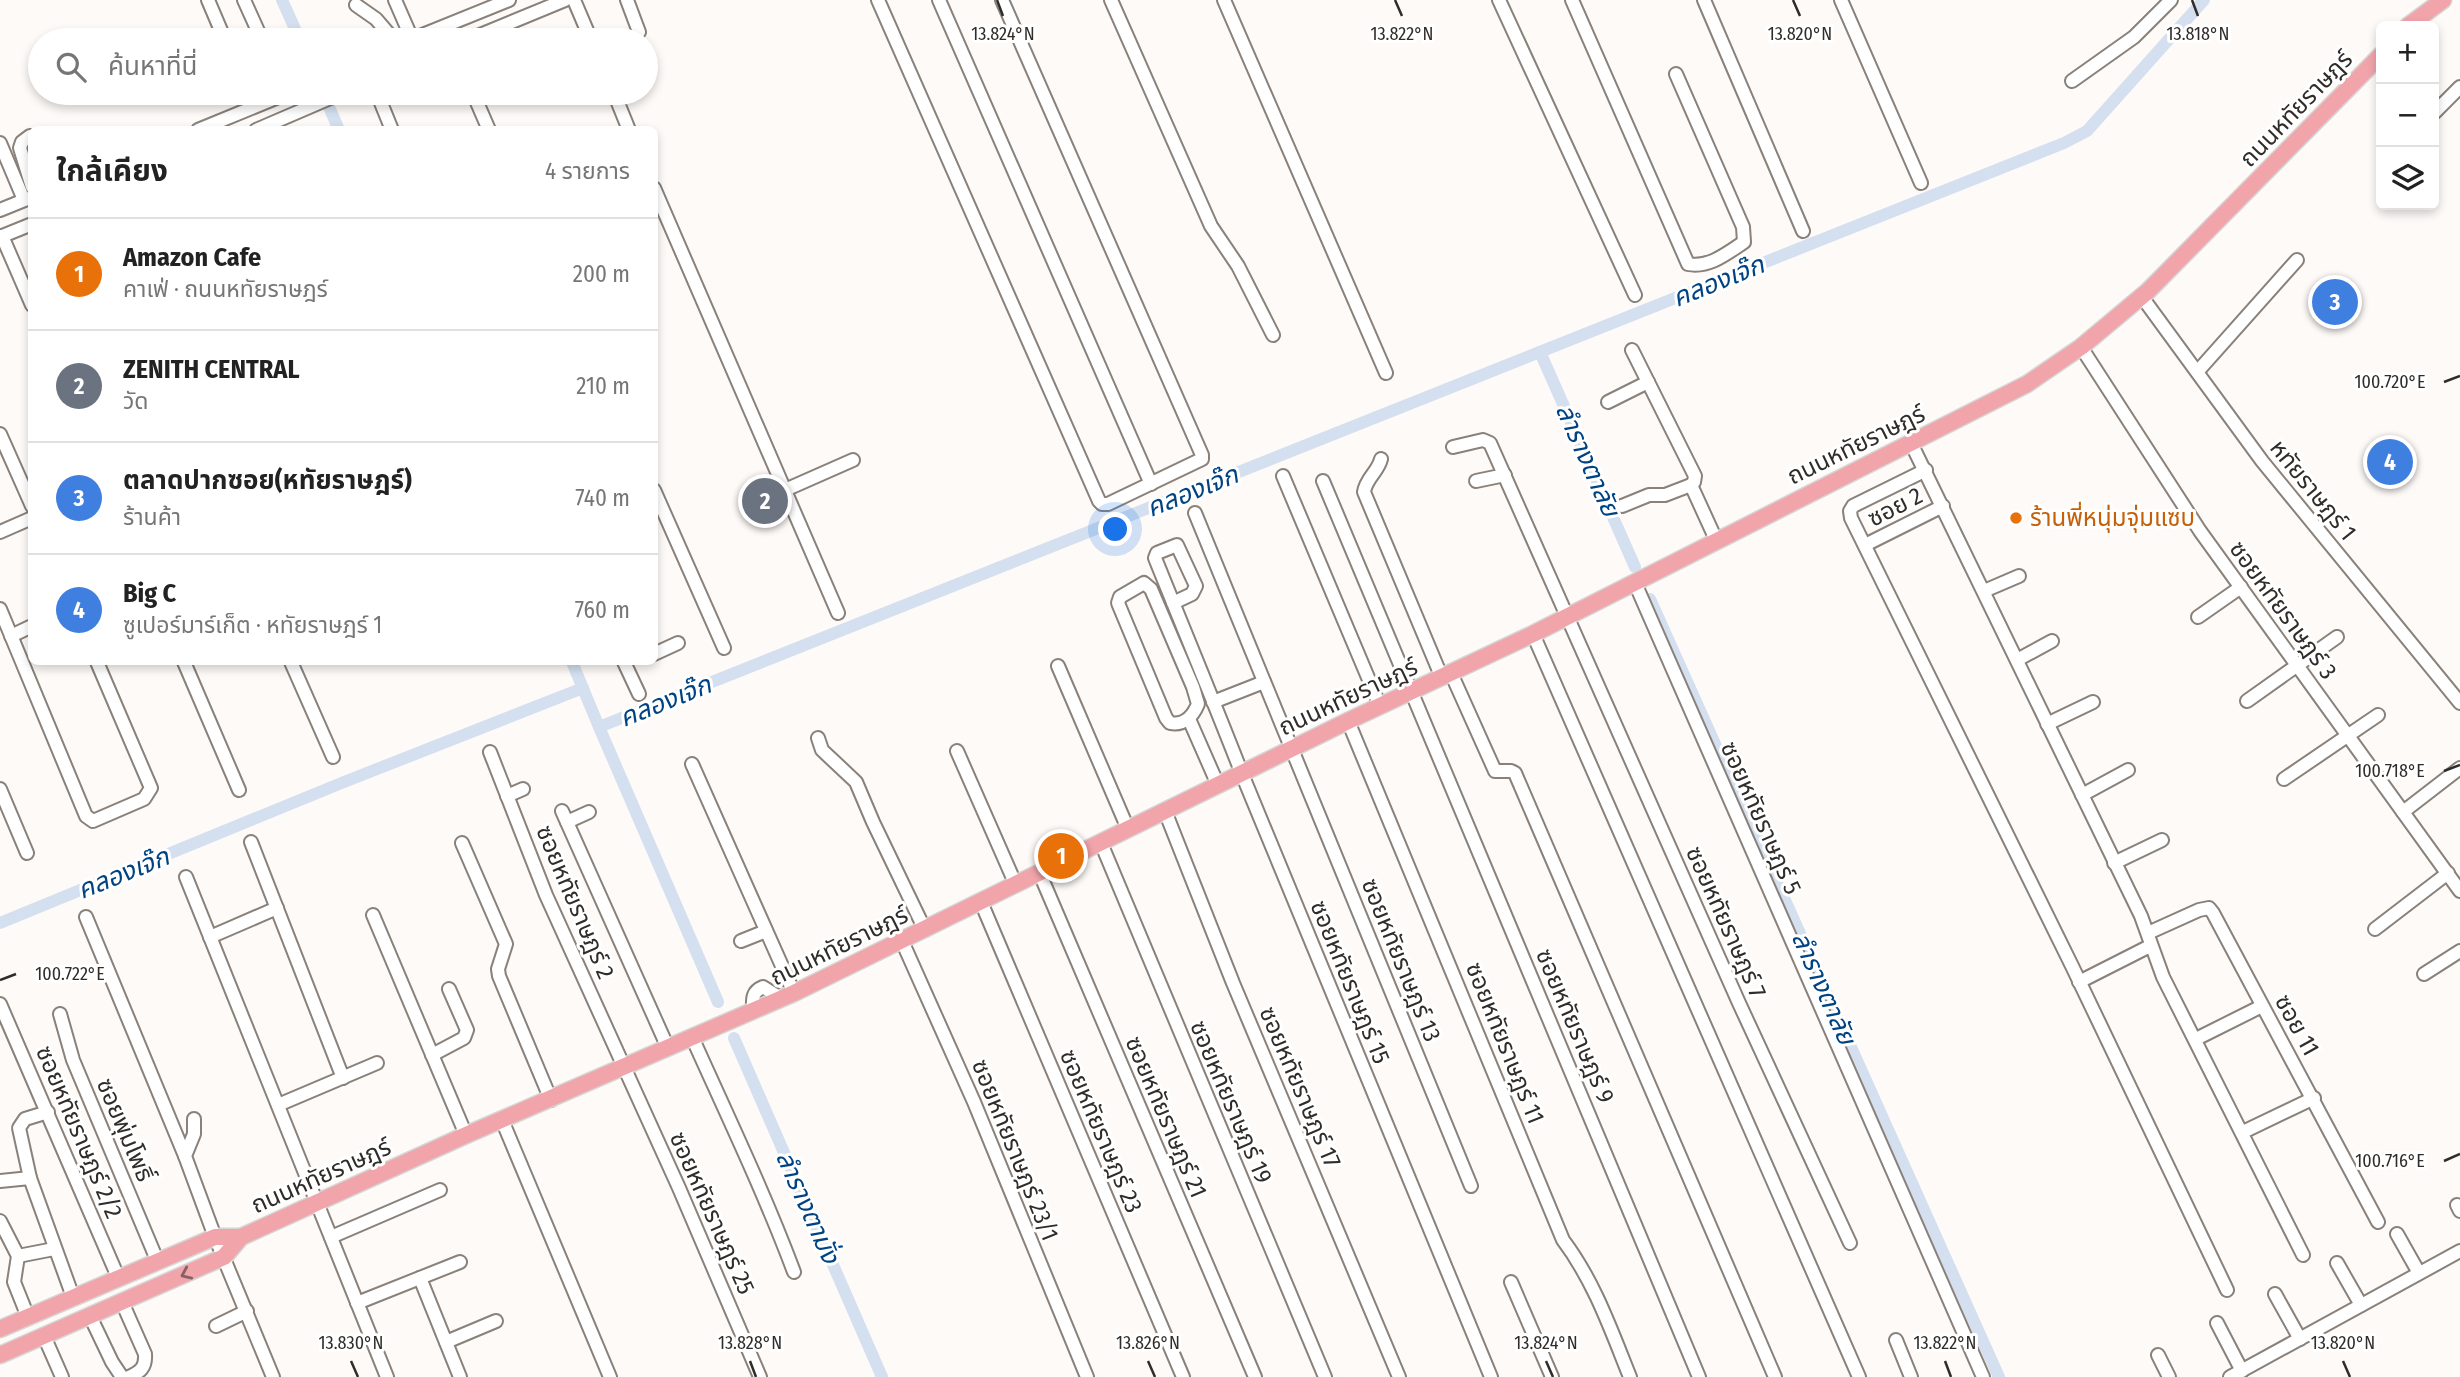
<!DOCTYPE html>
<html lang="th">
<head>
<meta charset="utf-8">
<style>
	:root { --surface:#fff; --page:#f2f2f2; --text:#222; --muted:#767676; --line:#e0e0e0; --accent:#992c8c }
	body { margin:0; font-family:"Fira Sans Condensed","Noto Sans Thai",sans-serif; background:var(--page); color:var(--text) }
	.controls { position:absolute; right:21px; top:21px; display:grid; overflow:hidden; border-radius:10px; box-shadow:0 4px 10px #0003 }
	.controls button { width:63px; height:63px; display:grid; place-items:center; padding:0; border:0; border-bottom:2px solid var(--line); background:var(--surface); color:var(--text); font:35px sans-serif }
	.you { position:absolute; left:1116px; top:530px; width:24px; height:24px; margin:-18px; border:5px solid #fff; border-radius:50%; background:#1a73e8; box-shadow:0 0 0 10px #1a73e833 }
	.badge { display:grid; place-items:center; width:46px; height:46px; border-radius:50%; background:var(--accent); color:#fff; font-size:23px; font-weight:700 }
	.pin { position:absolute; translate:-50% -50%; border:4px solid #fff; box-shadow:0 2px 7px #0006 }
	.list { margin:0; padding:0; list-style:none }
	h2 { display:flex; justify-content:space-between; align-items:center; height:91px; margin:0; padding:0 28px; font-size:30px }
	h2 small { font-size:23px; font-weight:400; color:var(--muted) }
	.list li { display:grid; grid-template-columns:46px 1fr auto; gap:21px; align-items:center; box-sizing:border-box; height:112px; padding:0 28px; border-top:2px solid var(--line) }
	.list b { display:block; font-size:26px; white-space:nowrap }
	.list p { margin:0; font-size:23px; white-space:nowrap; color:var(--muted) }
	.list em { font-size:23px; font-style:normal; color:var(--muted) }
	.icon { flex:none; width:38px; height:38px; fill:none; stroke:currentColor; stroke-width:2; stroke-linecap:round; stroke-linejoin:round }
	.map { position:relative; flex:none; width:2460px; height:1377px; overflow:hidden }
	.search { position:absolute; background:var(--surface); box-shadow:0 4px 10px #0003; left:28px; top:28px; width:630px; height:77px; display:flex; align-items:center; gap:18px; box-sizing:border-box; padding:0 24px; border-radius:38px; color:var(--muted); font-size:26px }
	.panel { position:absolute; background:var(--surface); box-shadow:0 4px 10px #0003; left:28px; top:126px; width:630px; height:539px; border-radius:10px }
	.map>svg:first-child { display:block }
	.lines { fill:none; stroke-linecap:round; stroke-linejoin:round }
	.canal { stroke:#d4e0ef; stroke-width:12 }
	.minor-casing { stroke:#89817a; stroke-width:16 }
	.major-casing { stroke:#d5d5d4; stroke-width:19 }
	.minor { stroke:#fff; stroke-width:12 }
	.major { stroke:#f1a5ab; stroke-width:16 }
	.oneway { stroke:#866264 }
	.ticks { fill:none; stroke:#2f2c29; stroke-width:2.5 }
	.food-dot { fill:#e8710a; stroke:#fff; stroke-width:2.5 }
	.labels { text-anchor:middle; stroke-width:6; stroke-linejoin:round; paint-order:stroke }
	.street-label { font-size:24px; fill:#2f2c29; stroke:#fff }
	.food-label { font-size:24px; fill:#c56008; stroke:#fff; text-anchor:start }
	.water-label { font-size:26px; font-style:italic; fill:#004382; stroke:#fff }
	.ticks-label { font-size:18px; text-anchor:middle; fill:#2f2c29; stroke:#fff; stroke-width:6; stroke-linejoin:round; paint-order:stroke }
</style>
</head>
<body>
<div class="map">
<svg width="2460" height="1377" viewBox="0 0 2460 1377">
	<rect width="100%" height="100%" fill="#fefaf7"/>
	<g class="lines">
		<g class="canal">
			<path d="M282,0L300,40"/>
			<path d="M323,93L339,130"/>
			<path d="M1540,352L1635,567"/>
			<path d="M1650,599L1999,1377"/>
			<path d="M572,662L599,727L2064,143L2087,131L2204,0"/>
			<path d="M599,727L718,1002"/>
			<path d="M0,923L344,782L583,688"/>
			<path d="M734,1038L882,1377"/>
		</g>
		<defs>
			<g id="minor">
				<path d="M208,0L225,40"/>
				<path d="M244,0L262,40"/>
				<path d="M395,0L412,39"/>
				<path d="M574,0L591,40"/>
				<path d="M627,0L639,32"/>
				<path d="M878,0L1099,501L1102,504H1108L1202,459V455L1002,0"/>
				<path d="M939,0L1151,484"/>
				<path d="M1111,0L1211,226L1238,266L1273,335"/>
				<path d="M1224,0L1386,373"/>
				<path d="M1499,0L1635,295"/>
				<path d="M1572,0L1688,264C1709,268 1726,254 1744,242L1743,227L1676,74"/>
				<path d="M1704,0L1803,231"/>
				<path d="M1841,0L1921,183"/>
				<path d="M356,5L376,19L394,40"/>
				<path d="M410,40L509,0"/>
				<path d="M468,40L565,0"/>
				<path d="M2072,81L2134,37L2171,0"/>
				<path d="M247,93L253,106"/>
				<path d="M377,93L392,130"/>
				<path d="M473,93L489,130"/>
				<path d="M614,93L629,130"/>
				<path d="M2434,113L2460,87"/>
				<path d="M198,130L288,93"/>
				<path d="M256,130L342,93"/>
				<path d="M30,136L22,142L20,148L32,187"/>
				<path d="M0,143L24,200"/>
				<path d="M654,188L838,613"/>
				<path d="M0,210L32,197"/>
				<path d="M2,236L32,305"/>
				<path d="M0,237L32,224"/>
				<path d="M2142,297L2262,461L2460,703"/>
				<path d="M2081,347L2200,531L2460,891"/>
				<path d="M1632,350L1695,476L1694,482L1691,485L1717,542"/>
				<path d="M2198,371L2297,260"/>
				<path d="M1608,402L1648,382"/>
				<path d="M0,434L32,506"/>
				<path d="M1911,443L2141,916L2163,977L2303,1255"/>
				<path d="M1453,447L1483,440L1490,443L1739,1003L1850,1243"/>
				<path d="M1381,459C1378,472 1366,478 1364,492L1442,678"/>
				<path d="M1926,470L1853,506L1850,511L1851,518L2072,966L2227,1290"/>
				<path d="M1283,476L1380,706"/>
				<path d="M1323,481L1699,1377"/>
				<path d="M1476,481L1505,475"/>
				<path d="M654,490L724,648"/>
				<path d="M785,490L853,460"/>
				<path d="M1622,506L1649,495H1665L1691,485"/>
				<path d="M1195,513L1471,1186"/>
				<path d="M0,532L32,518"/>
				<path d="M1865,545L1943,506"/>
				<path d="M1144,583L1151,589L1193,687L1198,704C1193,716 1184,726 1170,723L1166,718L1118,603L1120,597Z"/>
				<path d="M1635,583L1983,1377"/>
				<path d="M1984,591L2019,576"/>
				<path d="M1173,603L1192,594L1196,586L1177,545L1157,553L1155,558C1184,630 1214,702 1242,774L1491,1377"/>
				<path d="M0,609L86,816L93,821L144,799L151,788L97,662"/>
				<path d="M2198,617L2241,587"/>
				<path d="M1533,634L1859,1377"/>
				<path d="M11,636L32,626"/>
				<path d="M654,654L678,643"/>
				<path d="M2017,660L2052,641"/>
				<path d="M184,662L239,790"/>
				<path d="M291,662L333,757"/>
				<path d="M624,662L639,694"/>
				<path d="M1058,666L1128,829"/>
				<path d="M1451,673L1495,771H1511L1515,773L1775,1377"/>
				<path d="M2247,701L2337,637"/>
				<path d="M1213,702L1264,682"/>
				<path d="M1189,719L1218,785"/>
				<path d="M1348,721L1563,1240C1594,1281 1611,1330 1630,1377"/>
				<path d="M2047,724L2093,702"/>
				<path d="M818,738L822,750L856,782L873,822L925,930"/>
				<path d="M957,751L1016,885"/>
				<path d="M490,752L546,895L679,1188L760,1377"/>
				<path d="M692,764L794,993"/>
				<path d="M2284,779L2378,715"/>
				<path d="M0,789L27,853"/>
				<path d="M2082,795L2128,770"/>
				<path d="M507,796L523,789"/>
				<path d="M562,811L668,1048"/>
				<path d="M1165,811L1233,983L1399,1377"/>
				<path d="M2403,812L2460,768"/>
				<path d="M567,822L589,812"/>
				<path d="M251,842L343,1078"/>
				<path d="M462,843L506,944L498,969L499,976L551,1100"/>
				<path d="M1101,843L1325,1377"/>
				<path d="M2114,863L2162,840"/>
				<path d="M1040,874L1255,1377"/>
				<path d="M186,877L387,1377"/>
				<path d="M981,902L1183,1377"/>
				<path d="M373,915L466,1135"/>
				<path d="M86,917L185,1156"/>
				<path d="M2375,929L2448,873"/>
				<path d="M2148,933L2199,910L2209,908L2213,913L2378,1222"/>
				<path d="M210,937L277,908"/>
				<path d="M741,941L766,931"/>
				<path d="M902,941L974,1102L1087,1377"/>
				<path d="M2424,974L2460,951"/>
				<path d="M2079,982L2150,946"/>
				<path d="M0,1004L118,1277"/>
				<path d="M753,1011C753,1000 751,992 763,987L782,999"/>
				<path d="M60,1014L73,1060L157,1260"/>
				<path d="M692,1037C727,1115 764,1192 794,1272"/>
				<path d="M2196,1039L2262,1006"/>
				<path d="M432,1055L464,1038L467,1030L449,989"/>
				<path d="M278,1105L377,1063"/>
				<path d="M194,1119V1134L185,1156L215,1237L273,1377"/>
				<path d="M502,1120L610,1377"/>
				<path d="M2243,1132L2314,1098"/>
				<path d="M30,1178L19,1128L25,1119L48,1112"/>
				<path d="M0,1181L30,1178L73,1297"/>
				<path d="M2457,1205L2460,1211"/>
				<path d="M0,1221L18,1256L14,1282L28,1317"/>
				<path d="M2397,1234L2419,1273"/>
				<path d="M331,1237L440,1190"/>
				<path d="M18,1256L54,1249"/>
				<path d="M2337,1263L2361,1305"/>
				<path d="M420,1278L460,1377"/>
				<path d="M1511,1282L1552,1377"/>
				<path d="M2275,1294L2300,1339"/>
				<path d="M122,1302L145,1354C146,1368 140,1372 129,1377"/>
				<path d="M357,1303L460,1262"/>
				<path d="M90,1316L112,1362L122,1377"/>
				<path d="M2217,1323L2242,1371"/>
				<path d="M216,1326L247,1311"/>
				<path d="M44,1336L62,1377"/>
				<path d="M1896,1340L1911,1377"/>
				<path d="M446,1342L496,1321"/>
				<path d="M2158,1355L2169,1377"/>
				<path d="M2230,1377L2460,1251"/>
			</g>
			<g id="major">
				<path d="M2408,26L2443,0"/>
				<path d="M0,1329L215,1237H241"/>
				<path d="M0,1355L224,1257L241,1237L466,1135L794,993L1348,721L1533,634L2027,384L2081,347L2148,291L2381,55"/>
			</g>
		</defs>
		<use href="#minor" class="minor-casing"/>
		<use href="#major" class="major-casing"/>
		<use href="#minor" class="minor"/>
		<use href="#major" class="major"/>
	</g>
	<defs><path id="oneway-chevron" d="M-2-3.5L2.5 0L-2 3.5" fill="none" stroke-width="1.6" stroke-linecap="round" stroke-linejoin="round" transform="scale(1.75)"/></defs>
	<use class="oneway" href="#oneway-chevron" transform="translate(186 1274) rotate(156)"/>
	<path class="ticks" d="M997,0L1003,16M1395,0L1402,16M1793,0L1800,16M2192,0L2198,16M2444,382L2460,376M2444,771L2460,765M0,980L16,974M2444,1161L2460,1154M351,1361L358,1377M750,1361L756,1377M1148,1361L1155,1377M1546,1361L1553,1377M1945,1361L1951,1377M2343,1361L2350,1377"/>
	<circle class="food-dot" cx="2016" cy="518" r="7"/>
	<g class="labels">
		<g class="street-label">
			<text transform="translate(2296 109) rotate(-46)" y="8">ถนนหทัยราษฎร์</text>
			<text transform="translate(1856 445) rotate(-26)" y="8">ถนนหทัยราษฎร์</text>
			<text transform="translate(2313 490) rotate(51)" y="8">หทัยราษฎร์ 1</text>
			<text transform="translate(1895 507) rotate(-27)" y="8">ซอย 2</text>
			<text transform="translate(2283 610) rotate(54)" y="8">ซอยหทัยราษฎร์ 3</text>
			<text transform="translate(1348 697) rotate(-25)" y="8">ถนนหทัยราษฎร์</text>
			<text transform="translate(1761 818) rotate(66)" y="8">ซอยหทัยราษฎร์ 5</text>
			<text transform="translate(575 902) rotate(67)" y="8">ซอยหทัยราษฎร์ 2</text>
			<text transform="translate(1726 922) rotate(66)" y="8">ซอยหทัยราษฎร์ 7</text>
			<text transform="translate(839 946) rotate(-26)" y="8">ถนนหทัยราษฎร์</text>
			<text transform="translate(1401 960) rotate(68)" y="8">ซอยหทัยราษฎร์ 13</text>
			<text transform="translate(1350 982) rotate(68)" y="8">ซอยหทัยราษฎร์ 15</text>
			<text transform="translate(2297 1025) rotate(61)" y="8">ซอย 11</text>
			<text transform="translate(1575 1026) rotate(67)" y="8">ซอยหทัยราษฎร์ 9</text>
			<text transform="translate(1505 1043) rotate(68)" y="8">ซอยหทัยราษฎร์ 11</text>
			<text transform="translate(1300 1087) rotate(67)" y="8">ซอยหทัยราษฎร์ 17</text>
			<text transform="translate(1231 1102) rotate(67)" y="8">ซอยหทัยราษฎร์ 19</text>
			<text transform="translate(1166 1117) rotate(67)" y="8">ซอยหทัยราษฎร์ 21</text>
			<text transform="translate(125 1130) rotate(67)" y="8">ซอยพุ่มโพธิ์</text>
			<text transform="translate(1101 1131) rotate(67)" y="8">ซอยหทัยราษฎร์ 23</text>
			<text transform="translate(79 1132) rotate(67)" y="8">ซอยหทัยราษฎร์ 2/2</text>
			<text transform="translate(1015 1150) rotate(68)" y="8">ซอยหทัยราษฎร์ 23/1</text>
			<text transform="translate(321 1176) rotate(-24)" y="8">ถนนหทัยราษฎร์</text>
			<text transform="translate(712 1213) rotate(66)" y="8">ซอยหทัยราษฎร์ 25</text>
		</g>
		<g class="food-label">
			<text x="2030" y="526">ร้านพี่หนุ่มจุ่มแซบ</text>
		</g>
		<g class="water-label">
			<text transform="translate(1718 281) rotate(-22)" y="9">คลองเจ๊ก</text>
			<text transform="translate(1588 460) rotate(66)" y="9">ลำรางตาลัย</text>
			<text transform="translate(1192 491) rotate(-22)" y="9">คลองเจ๊ก</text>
			<text transform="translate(665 701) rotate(-22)" y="9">คลองเจ๊ก</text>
			<text transform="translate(123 873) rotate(-22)" y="9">คลองเจ๊ก</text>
			<text transform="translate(1824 988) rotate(66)" y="9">ลำรางตาลัย</text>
			<text transform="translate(808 1207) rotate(66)" y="9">ลำรางตามั่ง</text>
		</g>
	</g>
	<g class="ticks-label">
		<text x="1003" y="40">13.824°N</text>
		<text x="1402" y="40">13.822°N</text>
		<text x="1800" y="40">13.820°N</text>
		<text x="2198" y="40">13.818°N</text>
		<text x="2390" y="388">100.720°E</text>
		<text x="2390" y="777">100.718°E</text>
		<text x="70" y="980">100.722°E</text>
		<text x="2390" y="1167">100.716°E</text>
		<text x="351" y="1349">13.830°N</text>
		<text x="750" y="1349">13.828°N</text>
		<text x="1148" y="1349">13.826°N</text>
		<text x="1546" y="1349">13.824°N</text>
		<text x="1945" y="1349">13.822°N</text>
		<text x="2343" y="1349">13.820°N</text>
	</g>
</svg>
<div class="controls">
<button>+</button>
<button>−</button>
<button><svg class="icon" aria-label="layers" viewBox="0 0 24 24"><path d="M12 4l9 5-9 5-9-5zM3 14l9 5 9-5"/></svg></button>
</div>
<div class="you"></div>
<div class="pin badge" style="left:1061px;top:856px;background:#e8710a">1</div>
<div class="pin badge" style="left:765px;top:501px;background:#6b7280">2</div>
<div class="pin badge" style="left:2335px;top:302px;background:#3f7fe0">3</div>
<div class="pin badge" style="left:2390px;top:462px;background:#3f7fe0">4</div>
<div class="search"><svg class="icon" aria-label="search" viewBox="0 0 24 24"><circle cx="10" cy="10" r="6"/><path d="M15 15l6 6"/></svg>ค้นหาที่นี่</div>
<section class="panel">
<h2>ใกล้เคียง<small>4 รายการ</small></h2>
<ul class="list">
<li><span class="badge" style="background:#e8710a">1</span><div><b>Amazon Cafe</b><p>คาเฟ่ · ถนนหทัยราษฎร์</p></div><em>200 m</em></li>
<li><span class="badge" style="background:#6b7280">2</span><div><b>ZENITH CENTRAL</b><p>วัด</p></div><em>210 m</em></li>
<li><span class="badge" style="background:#3f7fe0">3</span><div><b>ตลาดปากซอย(หทัยราษฎร์)</b><p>ร้านค้า</p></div><em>740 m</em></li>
<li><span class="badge" style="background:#3f7fe0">4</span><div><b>Big C</b><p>ซูเปอร์มาร์เก็ต · หทัยราษฎร์ 1</p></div><em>760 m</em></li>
</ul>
</section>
</div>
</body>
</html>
